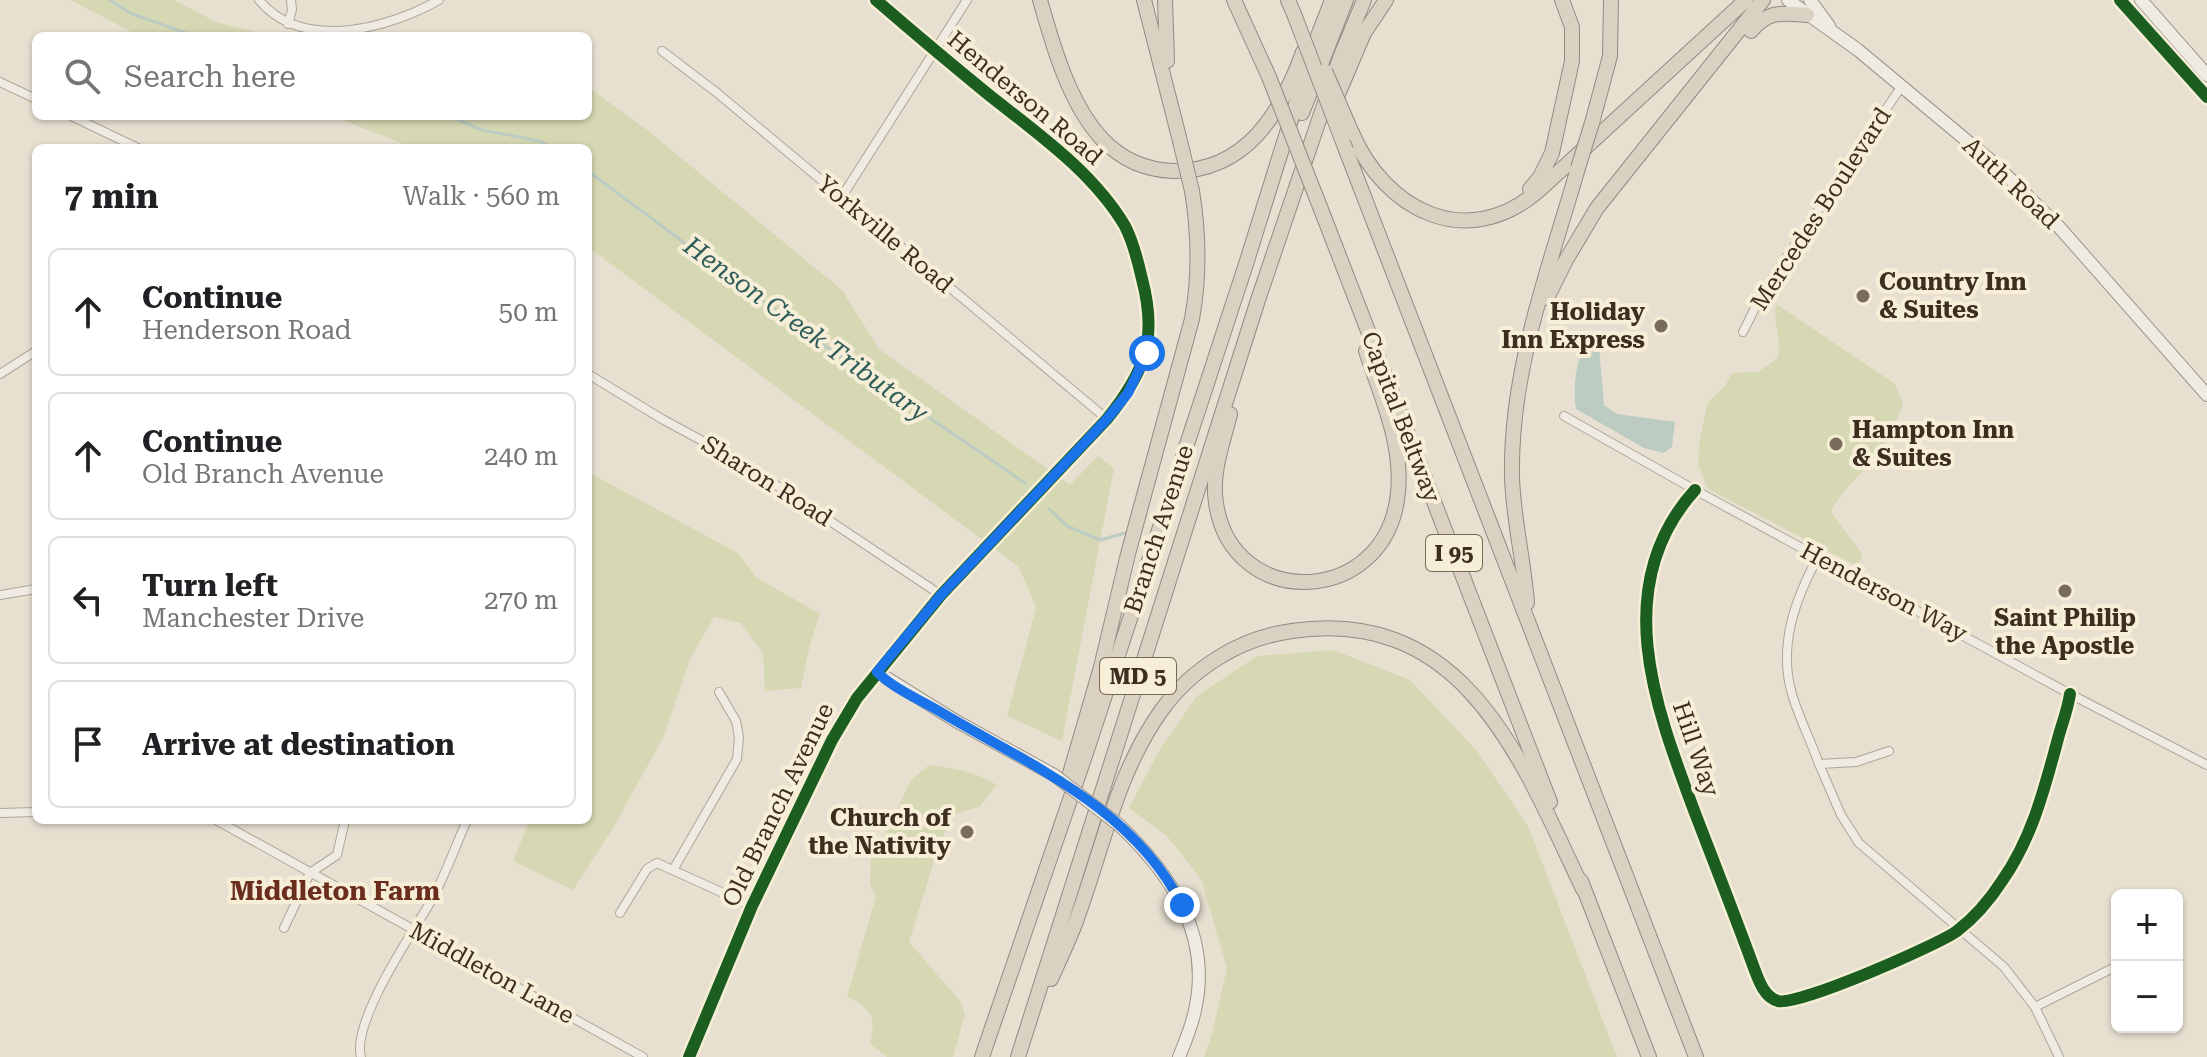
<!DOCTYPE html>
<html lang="en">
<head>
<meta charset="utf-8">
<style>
	:root { --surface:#fff; --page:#f2f2f2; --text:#202124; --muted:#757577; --line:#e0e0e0 }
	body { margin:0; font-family:"Roboto Serif",serif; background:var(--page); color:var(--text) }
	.controls { position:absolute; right:24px; bottom:24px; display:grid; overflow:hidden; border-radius:12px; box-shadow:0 2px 6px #0004 }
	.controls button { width:72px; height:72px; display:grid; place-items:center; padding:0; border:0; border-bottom:2px solid var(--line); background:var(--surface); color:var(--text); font:40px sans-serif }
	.stop { position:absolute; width:24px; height:24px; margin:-18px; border:6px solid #1a73e8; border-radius:50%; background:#fff }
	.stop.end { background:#1a73e8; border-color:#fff; box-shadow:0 2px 8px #0008 }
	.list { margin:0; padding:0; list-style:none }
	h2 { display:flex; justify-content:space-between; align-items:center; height:104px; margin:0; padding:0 32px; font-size:34px }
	h2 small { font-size:26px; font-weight:400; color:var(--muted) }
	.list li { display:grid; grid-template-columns:52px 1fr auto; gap:24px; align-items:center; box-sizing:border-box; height:128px; margin:0 16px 16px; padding:0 16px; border:2px solid var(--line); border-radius:12px }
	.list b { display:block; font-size:30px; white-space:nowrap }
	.list p { margin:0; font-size:26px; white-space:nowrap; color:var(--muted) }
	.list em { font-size:26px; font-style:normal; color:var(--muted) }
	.icon { flex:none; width:44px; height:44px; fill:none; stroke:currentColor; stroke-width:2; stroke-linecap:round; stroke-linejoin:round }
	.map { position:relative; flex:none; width:2207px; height:1057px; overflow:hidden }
	.search { position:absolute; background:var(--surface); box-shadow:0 2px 6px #0004; left:32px; top:32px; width:560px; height:88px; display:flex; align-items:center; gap:20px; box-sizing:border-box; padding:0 28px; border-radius:12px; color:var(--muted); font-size:30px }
	.panel { position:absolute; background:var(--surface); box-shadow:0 2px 6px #0004; left:32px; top:144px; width:560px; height:680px; border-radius:12px }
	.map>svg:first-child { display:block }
	.green { fill:#d6d7b3 }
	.water { fill:#bcccc2 }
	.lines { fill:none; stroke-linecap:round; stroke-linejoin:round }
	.stream { stroke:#bcccc2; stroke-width:3 }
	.street-casing { stroke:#ada599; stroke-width:10 }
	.secondary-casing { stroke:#9c958a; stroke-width:14 }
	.highway-casing { stroke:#928b80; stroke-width:16 }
	.street { stroke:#efebe3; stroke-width:8 }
	.secondary { stroke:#efebe3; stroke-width:12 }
	.highway { stroke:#dad1c2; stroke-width:14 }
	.secondary-bridge-casing { stroke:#9c958a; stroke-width:14; stroke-linecap:butt }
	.highway-bridge-casing { stroke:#928b80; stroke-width:16; stroke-linecap:butt }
	.secondary-bridge { stroke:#efebe3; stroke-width:12 }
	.highway-bridge { stroke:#dad1c2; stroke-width:14 }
	.cycleway-casing { stroke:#f7eed8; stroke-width:17 }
	.cycleway { stroke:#1b5e20; stroke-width:12 }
	.route { stroke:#1a73e8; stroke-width:10 }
	.poi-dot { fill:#786c5e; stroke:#f7eed8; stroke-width:3 }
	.labels { text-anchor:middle; stroke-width:8; stroke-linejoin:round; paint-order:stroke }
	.shield { fill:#f7eed8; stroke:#756857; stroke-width:2 }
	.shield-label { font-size:22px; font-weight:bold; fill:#3d2e20 }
	.street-label { font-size:24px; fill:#3d2e20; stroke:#f7eed8 }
	.poi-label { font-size:24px; font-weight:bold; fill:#3d2e20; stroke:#f7eed8; text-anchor:start }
	.water-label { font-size:26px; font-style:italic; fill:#2f5d5a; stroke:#f7eed8 }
	.neighbourhood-label { font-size:26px; font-weight:bold; fill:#6b2e1e; stroke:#f7eed8 }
</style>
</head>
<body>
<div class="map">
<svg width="2207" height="1057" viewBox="0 0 2207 1057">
	<rect width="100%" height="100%" fill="#e7e0d1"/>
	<g class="green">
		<path d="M71,0H174L216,22L270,36H139Z"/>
		<path d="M588,87L647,130L842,290L879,349L1070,485L1098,456L1114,468L1062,741L1007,716L1036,608L1019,567L588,247V148H414L332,116H588Z"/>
		<path d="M1776,304L1894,383L1903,402C1897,425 1882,449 1866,467C1852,483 1840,493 1831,512L1863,555L1857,566L1708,489L1698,464L1700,438L1708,402L1725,386L1732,373L1758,372L1778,358C1782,336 1773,325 1776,304Z"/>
		<path d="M588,472L738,553L757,578L820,614L810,644L801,688L765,691L763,653L741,623L714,617L690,659L664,736L613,828L573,890L513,861L530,820H588Z"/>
		<path d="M1333,650L1410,680L1477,751L1528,826L1617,1057H1204L1211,1038L1227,968L1201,879L1167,836L1129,808L1160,749L1197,696L1257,656Z"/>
		<path d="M929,765C953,768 976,772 997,785L979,807L954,814L939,845L909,942L960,1001L965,1014L953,1057H887L870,1044C877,1017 871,1009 847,996L876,897L870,884L871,858L890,826L911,780Z"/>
	</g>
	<path class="water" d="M1594,334L1599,346L1604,405L1617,414L1675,422L1672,447L1663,453L1644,448L1576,409C1572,385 1577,358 1588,336Z"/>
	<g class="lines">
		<g class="stream">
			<path d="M110,0L132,14L195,36"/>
			<path d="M449,116L482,130L540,141L552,148"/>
			<path d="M588,171L803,331L1025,483"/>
			<path d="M1049,509L1067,526L1100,540L1125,533"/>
		</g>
		<defs>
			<g id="street">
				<path d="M259,0C302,52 388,29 439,0"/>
				<path d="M288,24L292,10L291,0"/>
				<path d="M662,51L716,92L1107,419"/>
				<path d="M0,82L36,99"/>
				<path d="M71,116L138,148"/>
				<path d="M841,198L967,0"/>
				<path d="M1743,332L1762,294L1901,87"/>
				<path d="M0,374L36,351"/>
				<path d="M588,374L662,419L743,463L941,595"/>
				<path d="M1564,416L1695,490L2070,694L2207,765"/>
				<path d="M1695,490C1608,586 1656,709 1695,813C1715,865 1735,916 1754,968C1759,981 1764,997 1778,1001C1796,1007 1938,945 1957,931C1974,918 1991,898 2002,881C2033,837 2045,786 2059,735C2063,721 2068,708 2070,694"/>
				<path d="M1818,557C1795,599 1778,646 1792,694C1799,718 1811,741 1819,764L1856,762L1889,751"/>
				<path d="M0,595L36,589"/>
				<path d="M1819,764L1841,815L1859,843L2004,967L2035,1007L2059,1057"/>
				<path d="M0,813L36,812"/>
				<path d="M216,820L643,1057"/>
				<path d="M673,870L737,759L739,737L736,721L719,692"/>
				<path d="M620,913L647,869L657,863L752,906"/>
				<path d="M284,928L310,873L337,855L345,820"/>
				<path d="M2035,1007L2117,966"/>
				<path d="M361,1057C352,1025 404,945 422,916C441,887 453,852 467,820"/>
			</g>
			<g id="secondary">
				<path d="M1788,0L1858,50L1996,165L2059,227L2207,395"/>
				<path d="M1810,0L1829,26"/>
				<path d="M2120,0L2207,97"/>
				<path d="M2141,0L2207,75"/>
				<path d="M877,672L956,721L1054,775"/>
				<path d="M1119,825C1171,874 1212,935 1195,1010C1192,1026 1185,1042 1179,1057"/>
				<path d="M689,1057L752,906L832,740L857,698L941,595L1107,419C1145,372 1158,339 1142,279C1138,261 1133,242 1125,226C1093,172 1037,133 989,95C951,64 913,32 876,0"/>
			</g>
			<g id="highway">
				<path d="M1040,0C1053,46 1069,103 1102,139C1121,159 1146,170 1173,171C1246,172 1281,113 1303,52"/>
				<path d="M1144,0L1180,141"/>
				<path d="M1165,0L1167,61"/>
				<path d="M1234,0L1269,77"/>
				<path d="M1288,0L1294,14"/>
				<path d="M1751,31C1769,10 1781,13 1807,15"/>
				<path d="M1333,106L1364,33L1386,0"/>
				<path d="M1302,113L1346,0"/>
				<path d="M1592,123L1610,56L1611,0"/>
				<path d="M1352,133C1385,210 1466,252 1537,192L1746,0"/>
				<path d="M1346,150L1696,1057"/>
				<path d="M1530,189L1540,177L1552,153L1572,61V27L1562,0"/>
				<path d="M1324,217L1550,802"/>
				<path d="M1547,298L1566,260L1597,208L1763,0"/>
				<path d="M1230,414C1223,443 1211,473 1216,503C1232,613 1388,607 1398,492C1403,444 1381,396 1366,351"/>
				<path d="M1527,603C1524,561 1513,519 1512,476C1510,370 1549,269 1578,168"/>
				<path d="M1069,777L1101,667L1128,554L1192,319C1200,275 1199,234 1192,191"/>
				<path d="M1581,881L1649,1057"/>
				<path d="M1051,979C1059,961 1068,942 1075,924C1102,852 1116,774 1161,711C1192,668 1240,638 1292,631C1466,606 1522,762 1583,889"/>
				<path d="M982,1057L1088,747L1246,264L1314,46L1332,0"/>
				<path d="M1018,1057L1258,300L1340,58L1364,0"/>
			</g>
		</defs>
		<use href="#street" class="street-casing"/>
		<use href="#secondary" class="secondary-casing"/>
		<use href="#highway" class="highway-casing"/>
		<use href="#street" class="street"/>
		<use href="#secondary" class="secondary"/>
		<use href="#highway" class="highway"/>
		<defs>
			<path id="secondary-bridge" d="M1054,775L1119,825"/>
			<g id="highway-bridge">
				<path d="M1294,14L1346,150"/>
				<path d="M1325,71L1352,133"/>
				<path d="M1269,77L1324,217"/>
				<path d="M1180,141L1192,191"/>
				<path d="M1578,168L1592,123"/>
			</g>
		</defs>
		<use href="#secondary-bridge" class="secondary-bridge-casing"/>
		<use href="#highway-bridge" class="highway-bridge-casing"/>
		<use href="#secondary-bridge" class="secondary-bridge"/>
		<use href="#highway-bridge" class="highway-bridge"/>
		<defs>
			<g id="cycleway">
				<path d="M2120,0L2207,97"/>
				<path d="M1695,490C1608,586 1656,709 1695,813C1715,865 1735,916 1754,968C1759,981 1764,997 1778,1001C1796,1007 1938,945 1957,931C1974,918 1991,898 2002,881C2033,837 2045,786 2059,735C2063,721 2068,708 2070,694"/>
				<path d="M689,1057L752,906L832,740L857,698L941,595L1107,419C1145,372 1158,339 1142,279C1138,261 1133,242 1125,226C1093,172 1037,133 989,95C951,64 913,32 876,0"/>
			</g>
		</defs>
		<use href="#cycleway" class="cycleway-casing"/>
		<use href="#cycleway" class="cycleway"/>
	</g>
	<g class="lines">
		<path class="route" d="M1147,353L1128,393L1107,419L941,595L877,672C895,690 923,701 944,714C1032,766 1134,809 1182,905"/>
	</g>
	<g class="poi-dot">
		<circle cx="1863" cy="296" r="8"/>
		<circle cx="1661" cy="326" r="8"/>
		<circle cx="1836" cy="444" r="8"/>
		<circle cx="2065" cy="591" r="8"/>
		<circle cx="967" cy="832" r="8"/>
	</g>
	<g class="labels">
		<g class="shield">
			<rect x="1426" y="535" width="56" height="36" rx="6"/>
			<rect x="1100" y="658" width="76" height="36" rx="6"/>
		</g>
		<g class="shield-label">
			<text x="1454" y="561">I 95</text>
			<text x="1138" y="684">MD 5</text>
		</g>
		<g class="street-label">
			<text transform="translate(1025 98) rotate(40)" y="8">Henderson Road</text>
			<text transform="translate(2011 183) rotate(43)" y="8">Auth Road</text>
			<text transform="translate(1821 209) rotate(-57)" y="8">Mercedes Boulevard</text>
			<text transform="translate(885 234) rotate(40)" y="8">Yorkville Road</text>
			<text transform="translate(1401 417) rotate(69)" y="8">Capital Beltway</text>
			<text transform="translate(767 481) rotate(32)" y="8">Sharon Road</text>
			<text transform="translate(1159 529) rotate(-72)" y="8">Branch Avenue</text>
			<text transform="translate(1884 592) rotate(28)" y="8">Henderson Way</text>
			<text transform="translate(1696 749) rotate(71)" y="8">Hill Way</text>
			<text transform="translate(778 805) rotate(-64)" y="8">Old Branch Avenue</text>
			<text transform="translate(492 973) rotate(29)" y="8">Middleton Lane</text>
		</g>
		<g class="poi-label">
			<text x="1879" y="290">Country Inn<tspan x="1879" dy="28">&amp; Suites</tspan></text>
			<text x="1645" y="320" text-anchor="end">Holiday<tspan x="1645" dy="28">Inn Express</tspan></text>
			<text x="1852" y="438">Hampton Inn<tspan x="1852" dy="28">&amp; Suites</tspan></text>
			<text x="2065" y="626" text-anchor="middle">Saint Philip<tspan x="2065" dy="28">the Apostle</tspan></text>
			<text x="951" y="826" text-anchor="end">Church of<tspan x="951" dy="28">the Nativity</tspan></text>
		</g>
		<g class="water-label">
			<text transform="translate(806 329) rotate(36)" y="9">Henson Creek Tributary</text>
		</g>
		<g class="neighbourhood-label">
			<text x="335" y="900">Middleton Farm</text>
		</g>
	</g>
</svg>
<div class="controls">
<button>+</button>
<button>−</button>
</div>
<div class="stop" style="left:1147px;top:353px"></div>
<div class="stop end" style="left:1182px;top:905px"></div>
<div class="search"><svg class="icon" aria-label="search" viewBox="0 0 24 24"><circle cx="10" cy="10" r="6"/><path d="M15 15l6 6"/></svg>Search here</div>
<section class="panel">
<h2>7 min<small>Walk · 560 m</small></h2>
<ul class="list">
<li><svg class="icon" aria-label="ahead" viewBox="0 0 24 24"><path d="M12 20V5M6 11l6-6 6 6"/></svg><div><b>Continue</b><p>Henderson Road</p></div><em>50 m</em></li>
<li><svg class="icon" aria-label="ahead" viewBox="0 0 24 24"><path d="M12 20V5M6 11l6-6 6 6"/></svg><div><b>Continue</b><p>Old Branch Avenue</p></div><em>240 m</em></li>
<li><svg class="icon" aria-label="left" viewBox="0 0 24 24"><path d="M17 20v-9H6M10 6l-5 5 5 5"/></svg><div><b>Turn left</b><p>Manchester Drive</p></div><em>270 m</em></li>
<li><svg class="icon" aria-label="arrive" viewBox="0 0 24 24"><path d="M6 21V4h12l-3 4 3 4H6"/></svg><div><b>Arrive at destination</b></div></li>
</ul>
</section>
</div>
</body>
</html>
